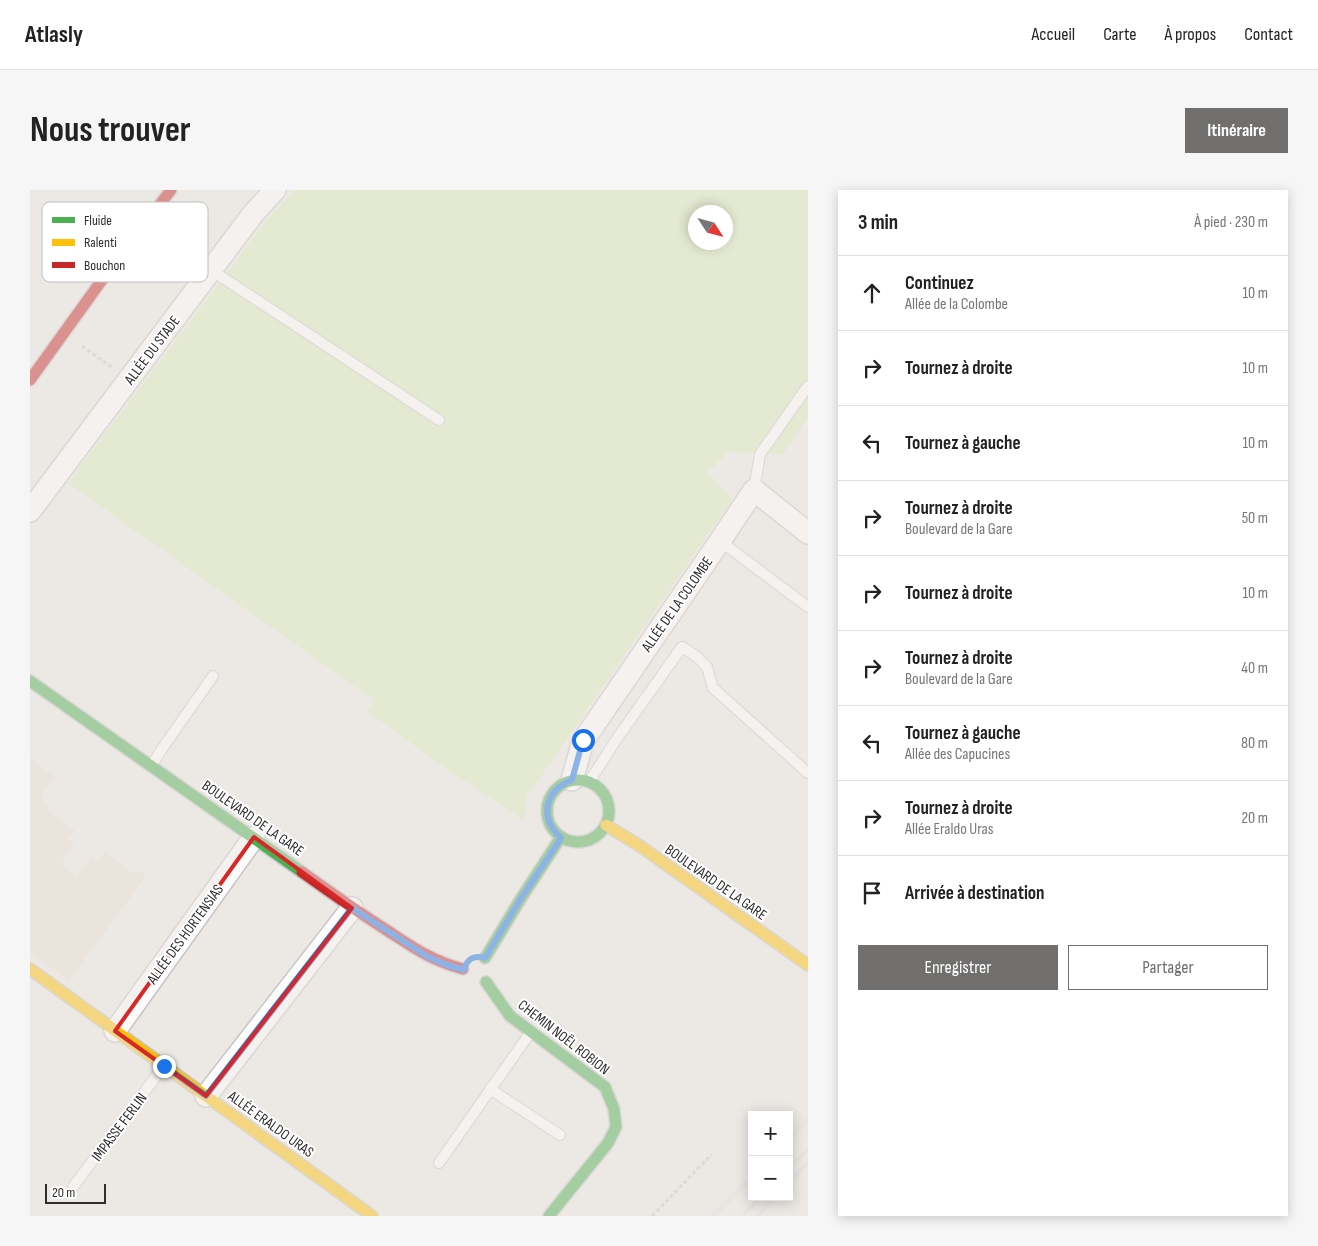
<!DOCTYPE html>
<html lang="fr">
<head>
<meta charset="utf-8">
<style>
	:root { --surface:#fff; --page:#f6f6f6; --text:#222; --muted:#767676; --line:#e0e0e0; --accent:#706f6e }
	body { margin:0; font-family:"Sofia Sans Condensed",sans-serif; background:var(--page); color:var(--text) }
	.controls { position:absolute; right:15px; bottom:15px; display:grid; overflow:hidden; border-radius:0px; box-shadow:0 2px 12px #0003 }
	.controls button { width:45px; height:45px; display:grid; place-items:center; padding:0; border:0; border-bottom:1px solid var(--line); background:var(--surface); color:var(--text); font:25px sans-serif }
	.compass { position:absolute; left:658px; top:15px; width:45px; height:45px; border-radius:50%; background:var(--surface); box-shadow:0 2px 12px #0003; rotate:126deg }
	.scale { position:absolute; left:15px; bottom:12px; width:61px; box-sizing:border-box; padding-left:5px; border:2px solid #2e2e2e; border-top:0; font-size:14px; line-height:18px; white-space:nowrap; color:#2e2e2e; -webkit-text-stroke:4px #fff; paint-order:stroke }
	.stop { position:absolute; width:15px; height:15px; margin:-11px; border:4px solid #1a73e8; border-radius:50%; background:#fff }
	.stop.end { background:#1a73e8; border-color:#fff; box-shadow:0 1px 5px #0008 }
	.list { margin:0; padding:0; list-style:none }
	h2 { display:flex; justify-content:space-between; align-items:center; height:65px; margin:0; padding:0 20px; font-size:21px }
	h2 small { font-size:16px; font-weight:400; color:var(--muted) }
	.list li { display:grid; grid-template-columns:32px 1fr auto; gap:15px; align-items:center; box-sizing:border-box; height:75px; padding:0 20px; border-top:1px solid var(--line) }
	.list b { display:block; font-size:19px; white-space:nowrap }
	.list p { margin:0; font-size:16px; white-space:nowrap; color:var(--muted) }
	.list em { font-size:16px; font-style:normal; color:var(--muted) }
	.actions { display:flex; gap:10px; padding:15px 20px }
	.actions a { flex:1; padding:11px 0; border:1px solid var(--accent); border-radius:0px; text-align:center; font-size:18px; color:var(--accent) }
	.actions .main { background:var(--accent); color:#fff }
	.icon { flex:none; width:28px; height:28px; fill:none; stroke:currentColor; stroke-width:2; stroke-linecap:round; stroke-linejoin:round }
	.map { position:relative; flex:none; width:778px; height:1026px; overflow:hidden; border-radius:0px }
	header { display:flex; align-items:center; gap:30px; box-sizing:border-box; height:70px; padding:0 25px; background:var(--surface); border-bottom:1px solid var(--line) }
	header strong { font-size:24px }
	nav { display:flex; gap:28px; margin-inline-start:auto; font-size:18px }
	.intro { display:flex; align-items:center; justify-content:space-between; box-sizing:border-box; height:120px; padding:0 30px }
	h1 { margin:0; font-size:35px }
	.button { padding:12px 22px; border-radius:0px; background:var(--accent); color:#fff; font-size:18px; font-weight:700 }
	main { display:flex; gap:30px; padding:0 30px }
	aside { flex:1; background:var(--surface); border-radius:0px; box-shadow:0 2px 12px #0003 }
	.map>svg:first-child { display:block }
	.education { fill:#e6e0d3 }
	.pitch { fill:#d9eabb; fill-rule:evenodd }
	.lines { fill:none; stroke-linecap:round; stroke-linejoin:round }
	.lane-casing { stroke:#c5c4c5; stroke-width:12 }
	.street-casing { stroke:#c5c4c5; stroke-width:24 }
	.fast-casing { stroke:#c5c4c5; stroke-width:14 }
	.slow-casing { stroke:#c5c4c5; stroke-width:14 }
	.jam-casing { stroke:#c5c4c5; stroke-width:14 }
	.path { stroke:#c9c9c8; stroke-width:3; stroke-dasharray:4 2.5; stroke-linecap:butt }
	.lane { stroke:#fcfcfb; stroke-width:10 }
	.street { stroke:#fcfcfb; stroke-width:21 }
	.fast { stroke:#4caf50; stroke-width:11 }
	.slow { stroke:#ffc107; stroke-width:11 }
	.jam { stroke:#c62828; stroke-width:11 }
	.rail { stroke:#dfdfe1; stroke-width:4 }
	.route { stroke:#1a73e8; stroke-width:6 }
	.marked { fill:none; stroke:#d62828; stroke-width:4; stroke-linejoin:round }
	.labels { text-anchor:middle; stroke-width:4; stroke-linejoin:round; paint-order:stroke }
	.street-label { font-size:15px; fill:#2e2e2e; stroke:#fff }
	.key { fill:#fff; stroke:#c0c0c0; stroke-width:1 }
	.key-label { font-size:14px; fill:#2e2e2e }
</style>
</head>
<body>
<header>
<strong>Atlasly</strong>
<nav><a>Accueil</a><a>Carte</a><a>À propos</a><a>Contact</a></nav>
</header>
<div class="intro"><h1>Nous trouver</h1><a class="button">Itinéraire</a></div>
<main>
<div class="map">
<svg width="778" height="1026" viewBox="0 0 778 1026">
	<rect width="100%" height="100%" fill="#ece8e4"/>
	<path class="education" d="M0,568L25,587L10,608L19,615L16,619L45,640L38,650L44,655L33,671L31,675L47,686L62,667L68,672L75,662L104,684L107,680L116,686L39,790L0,763Z"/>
	<path class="pitch" d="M264,0H778V227L753,264L698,262L678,282L702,309L496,608L494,630L422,583L337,521L344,510L38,293L237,30ZM666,22H696V52H666Z"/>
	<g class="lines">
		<defs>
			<g id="lane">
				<path d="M181,80L409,230"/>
				<path d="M724,300L730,264L778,196"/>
				<path d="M690,351L778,417"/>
				<path d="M122,575L132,559L183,486"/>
				<path d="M559,592L588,547L652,457L666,466L677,477L683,498L778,583"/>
				<path d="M460,899L530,945"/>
				<path d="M409,973L500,843"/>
				<path d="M43,997L134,876"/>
			</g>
			<g id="street">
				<path d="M0,321L223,24L245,0"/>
				<path d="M542,590L553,551L690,351L724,300L778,343"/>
				<path d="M85,841L224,647"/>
				<path d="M176,906L322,718"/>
			</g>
			<g id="fast">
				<path d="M0,491L272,682"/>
				<circle cx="548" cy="621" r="31"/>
				<path d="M455,768L490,710L531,647"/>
				<path d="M456,792L480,826L575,897L584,919L586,937L578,953L519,1026"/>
			</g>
			<g id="slow">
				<path d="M576,635L610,656L778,775"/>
				<path d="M0,779L342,1026"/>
			</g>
			<g id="jam">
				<path d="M0,190L72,90L141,0"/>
				<path d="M272,682C300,702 328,722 358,741C384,758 402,771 433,779"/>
			</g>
		</defs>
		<use href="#lane" class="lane-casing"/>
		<use href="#street" class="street-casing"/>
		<use href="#fast" class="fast-casing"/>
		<use href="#slow" class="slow-casing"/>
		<use href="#jam" class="jam-casing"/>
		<g class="path">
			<path d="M135,46L164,68"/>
			<path d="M52,156L83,178"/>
			<path d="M622,1026L682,964"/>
		</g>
		<use href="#lane" class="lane"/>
		<use href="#street" class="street"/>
		<use href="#fast" class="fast"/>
		<use href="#slow" class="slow"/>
		<use href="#jam" class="jam"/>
		<g class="rail">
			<path d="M759,949L778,929"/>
			<path d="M759,978L778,959"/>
			<path d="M759,993L778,973"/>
			<path d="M683,1026L722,987"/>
			<path d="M713,1026L731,1007"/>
			<path d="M727,1026L745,1007"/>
		</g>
	</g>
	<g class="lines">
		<path class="route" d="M134,876L176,906L322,718L398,767L417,775L434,780C437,769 443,765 455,768L490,710L531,648C509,628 514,601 542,590L553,550"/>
	</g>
	<path d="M0 0H778V1026H0ZM224,647L322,718L176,906L85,841Z" fill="#ece8e4" fill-opacity=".55" fill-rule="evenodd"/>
	<path class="marked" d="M224,647L322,718L176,906L85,841Z"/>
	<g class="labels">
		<g class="street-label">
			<text transform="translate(122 160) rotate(-53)" y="5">ALLÉE DU STADE</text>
			<text transform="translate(647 414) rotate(-55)" y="5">ALLÉE DE LA COLOMBE</text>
			<text transform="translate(223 628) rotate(35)" y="5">BOULEVARD DE LA GARE</text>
			<text transform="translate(686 692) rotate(35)" y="5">BOULEVARD DE LA GARE</text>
			<text transform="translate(155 744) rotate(-54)" y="5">ALLÉE DES HORTENSIAS</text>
			<text transform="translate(534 847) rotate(38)" y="5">CHEMIN NOËL ROBION</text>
			<text transform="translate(241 934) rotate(36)" y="5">ALLÉE ERALDO URAS</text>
			<text transform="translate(89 937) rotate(-53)" y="5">IMPASSE FERLIN</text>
		</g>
	</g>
	<rect x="12" y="12" width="166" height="80" rx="8" class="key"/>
	<rect x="22" y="27" width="23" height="6" fill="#4caf50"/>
	<rect x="22" y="49" width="23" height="7" fill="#ffc107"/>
	<rect x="22" y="72" width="23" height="6" fill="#c62828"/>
	<g class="key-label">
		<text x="54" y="35">Fluide</text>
		<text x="54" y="57">Ralenti</text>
		<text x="54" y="80">Bouchon</text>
	</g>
</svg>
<div class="controls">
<button>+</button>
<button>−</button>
</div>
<svg class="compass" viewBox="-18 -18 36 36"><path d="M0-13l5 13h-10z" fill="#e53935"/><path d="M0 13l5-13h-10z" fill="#767676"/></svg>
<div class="scale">20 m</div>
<div class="stop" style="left:553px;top:550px"></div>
<div class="stop end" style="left:134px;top:876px"></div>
</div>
<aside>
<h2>3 min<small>À pied · 230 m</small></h2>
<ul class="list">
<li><svg class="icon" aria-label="ahead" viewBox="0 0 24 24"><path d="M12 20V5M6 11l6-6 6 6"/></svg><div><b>Continuez</b><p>Allée de la Colombe</p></div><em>10 m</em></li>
<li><svg class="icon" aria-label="right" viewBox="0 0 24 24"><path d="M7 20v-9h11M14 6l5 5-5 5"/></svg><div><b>Tournez à droite</b></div><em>10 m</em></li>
<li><svg class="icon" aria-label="left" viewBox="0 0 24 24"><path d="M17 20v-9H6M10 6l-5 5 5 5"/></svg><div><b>Tournez à gauche</b></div><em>10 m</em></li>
<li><svg class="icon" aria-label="right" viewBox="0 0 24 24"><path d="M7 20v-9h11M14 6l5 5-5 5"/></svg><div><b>Tournez à droite</b><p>Boulevard de la Gare</p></div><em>50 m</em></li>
<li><svg class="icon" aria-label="right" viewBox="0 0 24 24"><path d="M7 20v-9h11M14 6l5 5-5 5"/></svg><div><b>Tournez à droite</b></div><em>10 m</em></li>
<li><svg class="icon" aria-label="right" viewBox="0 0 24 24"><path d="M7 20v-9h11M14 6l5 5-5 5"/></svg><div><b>Tournez à droite</b><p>Boulevard de la Gare</p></div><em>40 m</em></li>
<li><svg class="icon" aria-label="left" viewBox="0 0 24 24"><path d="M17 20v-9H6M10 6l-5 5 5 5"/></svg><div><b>Tournez à gauche</b><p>Allée des Capucines</p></div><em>80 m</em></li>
<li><svg class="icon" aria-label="right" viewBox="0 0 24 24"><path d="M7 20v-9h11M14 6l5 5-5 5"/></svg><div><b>Tournez à droite</b><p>Allée Eraldo Uras</p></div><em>20 m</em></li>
<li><svg class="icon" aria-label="arrive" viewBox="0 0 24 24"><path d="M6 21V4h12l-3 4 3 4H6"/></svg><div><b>Arrivée à destination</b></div></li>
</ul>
<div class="actions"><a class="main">Enregistrer</a><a>Partager</a></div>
</aside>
</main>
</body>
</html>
